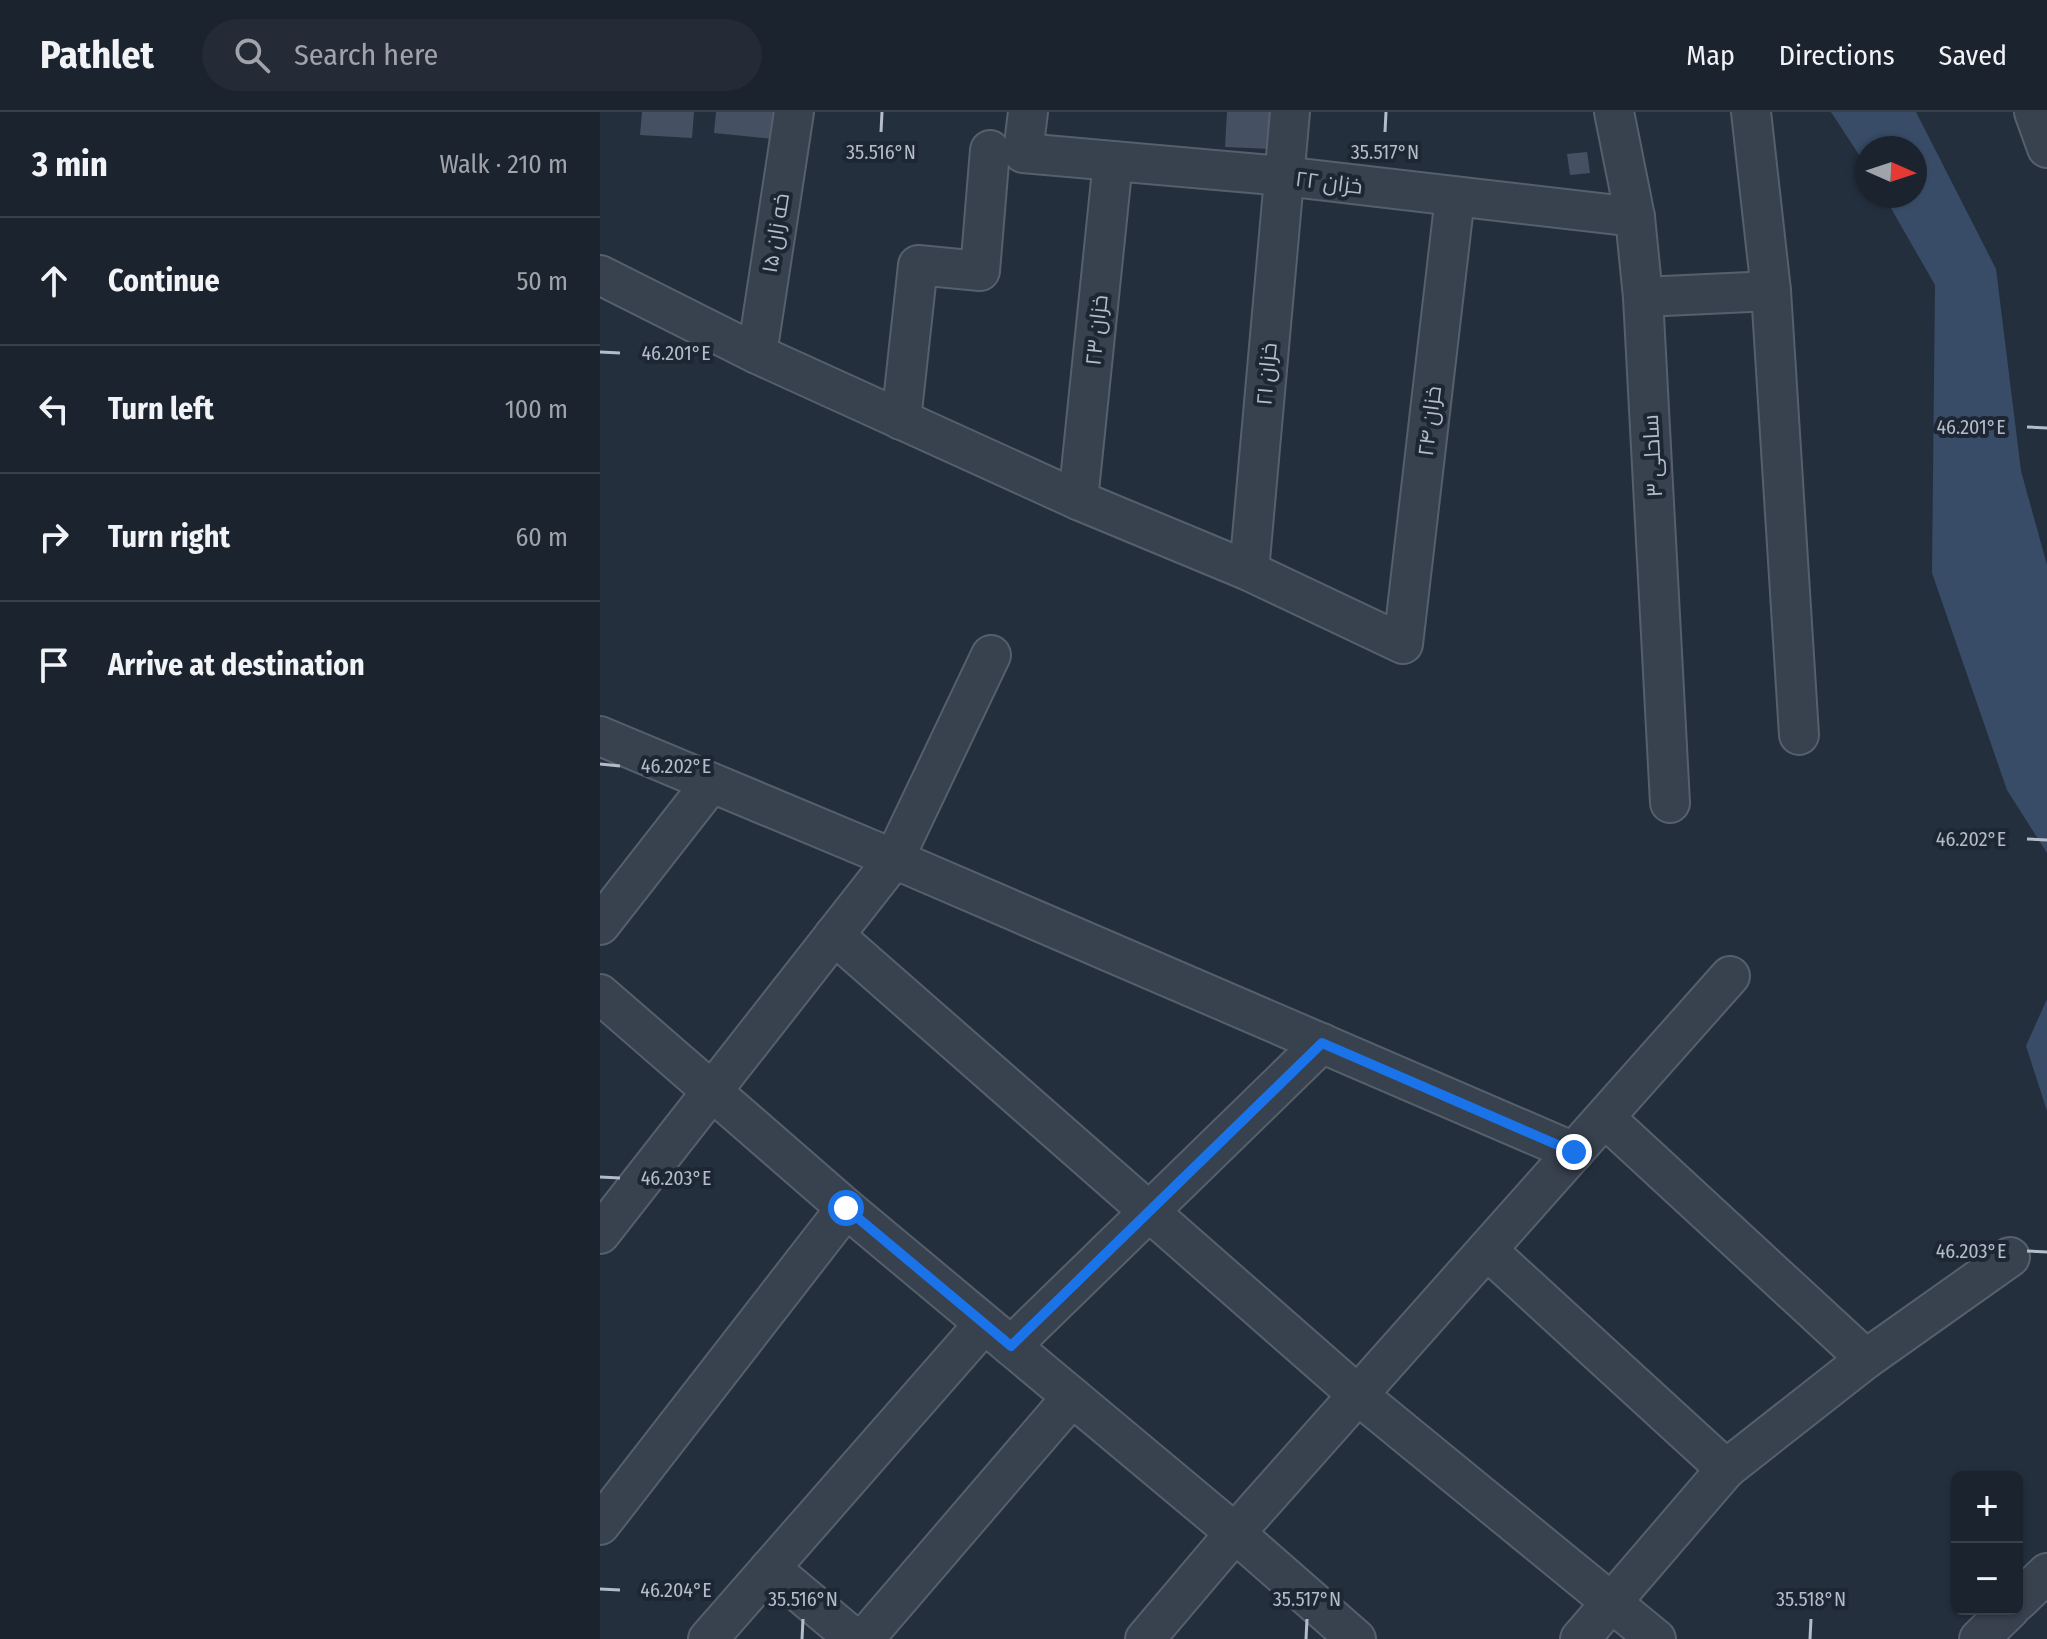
<!DOCTYPE html>
<html lang="en">
<head>
<meta charset="utf-8">
<style>
	:root { --surface:#1b232e; --page:#242b36; --text:#f1f3f6; --muted:#a0a4aa; --line:#39404a }
	body { margin:0; font-family:"Fira Sans Condensed",Cairo,sans-serif; background:var(--page); color:var(--text) }
	.controls { position:absolute; right:24px; bottom:24px; display:grid; overflow:hidden; border-radius:12px; box-shadow:0 2px 6px #0004 }
	.controls button { width:72px; height:72px; display:grid; place-items:center; padding:0; border:0; border-bottom:2px solid var(--line); background:var(--surface); color:var(--text); font:40px sans-serif }
	.compass { position:absolute; left:1255px; top:24px; width:72px; height:72px; border-radius:50%; background:var(--surface); box-shadow:0 2px 6px #0004; rotate:93deg }
	.stop { position:absolute; width:24px; height:24px; margin:-18px; border:6px solid #1a73e8; border-radius:50%; background:#fff }
	.stop.end { background:#1a73e8; border-color:#fff; box-shadow:0 2px 8px #0008 }
	.list { margin:0; padding:0; list-style:none }
	h2 { display:flex; justify-content:space-between; align-items:center; height:104px; margin:0; padding:0 32px; font-size:34px }
	h2 small { font-size:26px; font-weight:400; color:var(--muted) }
	.list li { display:grid; grid-template-columns:52px 1fr auto; gap:24px; align-items:center; box-sizing:border-box; height:128px; padding:0 32px; border-top:2px solid var(--line) }
	.list b { display:block; font-size:30px; white-space:nowrap }
	.list em { font-size:26px; font-style:normal; color:var(--muted) }
	.icon { flex:none; width:44px; height:44px; fill:none; stroke:currentColor; stroke-width:2; stroke-linecap:round; stroke-linejoin:round }
	.map { position:relative; flex:none; width:1447px; height:1527px; overflow:hidden }
	header { display:flex; align-items:center; gap:48px; box-sizing:border-box; height:112px; padding:0 40px; background:var(--surface); border-bottom:2px solid var(--line) }
	header strong { font-size:38px }
	nav { display:flex; gap:44px; margin-inline-start:auto; font-size:28px }
	.search { width:560px; height:72px; background:var(--page); display:flex; align-items:center; gap:20px; box-sizing:border-box; padding:0 28px; border-radius:44px; color:var(--muted); font-size:30px }
	main { display:flex }
	aside { flex:1; background:var(--surface) }
	.map>svg:first-child { display:block }
	.water { fill:#394c67 }
	.building { fill:#455162 }
	.lines { fill:none; stroke-linecap:round; stroke-linejoin:round }
	.minor-casing { stroke:#565f6c; stroke-width:42 }
	.minor { stroke:#38414e; stroke-width:38 }
	.route { stroke:#1a73e8; stroke-width:10 }
	.ticks { fill:none; stroke:#b4bcc9; stroke-width:3 }
	.labels { text-anchor:middle; stroke-width:8; stroke-linejoin:round; paint-order:stroke }
	.street-label { font-size:22px; fill:#b4bcc9; stroke:#1d2633 }
	.ticks-label { font-size:20px; text-anchor:middle; fill:#b4bcc9; stroke:#1d2633; stroke-width:8; stroke-linejoin:round; paint-order:stroke }
</style>
</head>
<body>
<header>
<strong>Pathlet</strong>
<div class="search"><svg class="icon" aria-label="search" viewBox="0 0 24 24"><circle cx="10" cy="10" r="6"/><path d="M15 15l6 6"/></svg>Search here</div>
<nav><a>Map</a><a>Directions</a><a>Saved</a></nav>
</header>
<main>
<aside>
<h2>3 min<small>Walk · 210 m</small></h2>
<ul class="list">
<li><svg class="icon" aria-label="ahead" viewBox="0 0 24 24"><path d="M12 20V5M6 11l6-6 6 6"/></svg><div><b>Continue</b></div><em>50 m</em></li>
<li><svg class="icon" aria-label="left" viewBox="0 0 24 24"><path d="M17 20v-9H6M10 6l-5 5 5 5"/></svg><div><b>Turn left</b></div><em>100 m</em></li>
<li><svg class="icon" aria-label="right" viewBox="0 0 24 24"><path d="M7 20v-9h11M14 6l5 5-5 5"/></svg><div><b>Turn right</b></div><em>60 m</em></li>
<li><svg class="icon" aria-label="arrive" viewBox="0 0 24 24"><path d="M6 21V4h12l-3 4 3 4H6"/></svg><div><b>Arrive at destination</b></div></li>
</ul>
</aside>
<div class="map">
<svg width="1447" height="1527" viewBox="0 0 1447 1527">
	<rect width="100%" height="100%" fill="#242f3e"/>
	<g class="water">
		<path d="M1231,0H1316L1396,157L1421,359L1447,453V741L1407,678L1332,461L1335,173L1284,84H1315V36H1267V55Z"/>
		<path d="M1447,887V999L1426,934Z"/>
	</g>
	<g class="building">
		<path d="M42,0H94L92,26L40,23Z"/>
		<path d="M116,0H186L183,28L114,21Z"/>
		<path d="M627,0H676L674,37L625,35Z"/>
		<path d="M987,40L990,61L970,63L967,42Z"/>
	</g>
	<g class="lines">
		<defs>
			<g id="minor">
				<path d="M428,0L423,41L683,64L1035,105"/>
				<path d="M1014,0L1035,105L1043,185L1070,691"/>
				<path d="M1151,0L1171,179L1199,623"/>
				<path d="M1434,0L1447,36"/>
				<path d="M0,163L157,242L478,388L649,459L803,532L855,85"/>
				<path d="M1043,185L1171,179"/>
				<path d="M157,242L194,0"/>
				<path d="M301,308L318,153L380,159L390,38"/>
				<path d="M478,388L513,49"/>
				<path d="M649,459L690,0"/>
				<path d="M0,624L294,747L974,1040"/>
				<path d="M0,813L111,671"/>
				<path d="M234,823L758,1283L1056,1527"/>
				<path d="M0,882L246,1096L635,1421L756,1527"/>
				<path d="M1005,1006L1266,1247"/>
				<path d="M0,1122L294,747L391,543"/>
				<path d="M887,1138L1126,1357"/>
				<path d="M411,1234L722,931"/>
				<path d="M0,1413L246,1096"/>
				<path d="M170,1456L255,1527"/>
				<path d="M1417,1490L1447,1461"/>
				<path d="M108,1527L384,1212"/>
				<path d="M264,1527L472,1285"/>
				<path d="M545,1527L635,1421L1130,864"/>
				<path d="M980,1527L1126,1357L1266,1247L1410,1145"/>
				<path d="M1379,1527L1410,1497"/>
			</g>
		</defs>
		<use href="#minor" class="minor-casing"/>
		<use href="#minor" class="minor"/>
	</g>
	<g class="lines">
		<path class="route" d="M246,1096L411,1234L722,931L974,1040"/>
	</g>
	<path class="ticks" d="M281,20L282,0M785,20L786,0M0,240L20,241M1427,315L1447,316M0,652L20,654M1427,727L1447,728M0,1065L20,1066M1427,1139L1447,1140M0,1477L20,1478M202,1527L203,1507M706,1527L707,1507M1210,1527L1211,1507"/>
	<g class="labels">
		<g class="street-label">
			<text transform="translate(729 70) rotate(7)" y="8">خزان ۲۲</text>
			<text transform="translate(175 121) rotate(-81)" y="8">خه زان ۱۵</text>
			<text transform="translate(496 218) rotate(-84)" y="8">خزان ۲۳</text>
			<text transform="translate(666 262) rotate(-85)" y="8">خزان ۲۱</text>
			<text transform="translate(829 309) rotate(-83)" y="8">خزان ۲۴</text>
			<text transform="translate(1052 344) rotate(-93)" y="8">ساحلی ۳</text>
		</g>
	</g>
	<g class="ticks-label">
		<text x="281" y="47">35.516°N</text>
		<text x="785" y="47">35.517°N</text>
		<text x="76" y="248">46.201°E</text>
		<text x="1371" y="322">46.201°E</text>
		<text x="76" y="661">46.202°E</text>
		<text x="1371" y="734">46.202°E</text>
		<text x="76" y="1073">46.203°E</text>
		<text x="1371" y="1146">46.203°E</text>
		<text x="76" y="1485">46.204°E</text>
		<text x="203" y="1494">35.516°N</text>
		<text x="707" y="1494">35.517°N</text>
		<text x="1211" y="1494">35.518°N</text>
	</g>
</svg>
<div class="controls">
<button>+</button>
<button>−</button>
</div>
<svg class="compass" viewBox="-18 -18 36 36"><path d="M0-13l5 13h-10z" fill="#e53935"/><path d="M0 13l5-13h-10z" fill="#a0a4aa"/></svg>
<div class="stop" style="left:246px;top:1096px"></div>
<div class="stop end" style="left:974px;top:1040px"></div>
</div>
</main>
</body>
</html>
